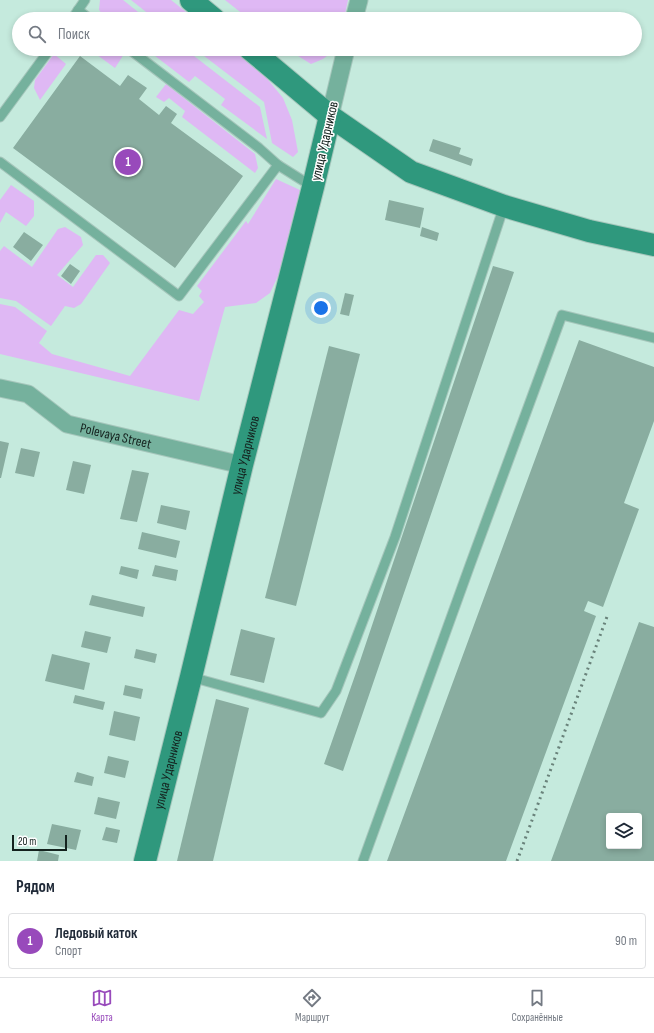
<!DOCTYPE html>
<html lang="ru">
<head>
<meta charset="utf-8">
<style>
	:root { --surface:#fff; --page:#f6f6f7; --text:#1f2937; --muted:#747a83; --line:#e0e1e3; --accent:#984abb }
	body { margin:0; font-family:"Sofia Sans Condensed",sans-serif; background:var(--page); color:var(--text) }
	.controls { position:absolute; right:12px; bottom:12px; display:grid; overflow:hidden; border-radius:4px; box-shadow:0 2px 6px #0003 }
	.controls button { width:36px; height:36px; display:grid; place-items:center; padding:0; border:0; border-bottom:1px solid var(--line); background:var(--surface); color:var(--text); font:20px sans-serif }
	.scale { position:absolute; left:12px; bottom:10px; width:55px; box-sizing:border-box; padding-left:4px; border:2px solid #14221e; border-top:0; font-size:11px; line-height:14px; white-space:nowrap; color:#14221e; -webkit-text-stroke:3px #fff; paint-order:stroke }
	.you { position:absolute; left:321px; top:308px; width:14px; height:14px; margin:-10px; border:3px solid #fff; border-radius:50%; background:#1a73e8; box-shadow:0 0 0 6px #1a73e833 }
	.badge { display:grid; place-items:center; width:26px; height:26px; border-radius:50%; background:var(--accent); color:#fff; font-size:13px; font-weight:700 }
	.pin { position:absolute; translate:-50% -50%; border:2px solid #fff; box-shadow:0 1px 4px #0006 }
	.list { margin:0; padding:0; list-style:none }
	h2 { display:flex; justify-content:space-between; align-items:center; height:52px; margin:0; padding:0 16px; font-size:17px }
	h2 small { font-size:13px; font-weight:400; color:var(--muted) }
	.list li { display:grid; grid-template-columns:26px 1fr auto; gap:12px; align-items:center; box-sizing:border-box; height:56px; margin:0 8px 8px; padding:0 8px; border:1px solid var(--line); border-radius:4px }
	.list b { display:block; font-size:15px; white-space:nowrap }
	.list p { margin:0; font-size:13px; white-space:nowrap; color:var(--muted) }
	.list em { font-size:13px; font-style:normal; color:var(--muted) }
	.icon { flex:none; width:22px; height:22px; fill:none; stroke:currentColor; stroke-width:2; stroke-linecap:round; stroke-linejoin:round }
	.map { position:relative; flex:none; width:654px; height:861px; overflow:hidden }
	.search { position:absolute; background:var(--surface); box-shadow:0 2px 6px #0003; left:12px; right:12px; top:12px; height:44px; display:flex; align-items:center; gap:10px; box-sizing:border-box; padding:0 14px; border-radius:22px; color:var(--muted); font-size:15px }
	.sheet { height:116px; background:var(--surface) }
	nav { display:flex; justify-content:space-around; align-items:center; box-sizing:border-box; height:56px; border-top:1px solid var(--line); background:var(--surface); font-size:11px; color:var(--muted) }
	nav a { display:grid; justify-items:center; gap:2px }
	nav .on { color:var(--accent) }
	.map>svg:first-child { display:block }
	.green { fill:#dfb8f4 }
	.building { fill:#89ada0; fill-rule:evenodd }
	.lines { fill:none; stroke-linecap:round; stroke-linejoin:round }
	.lane-casing { stroke:#a5c6bb; stroke-width:11 }
	.street-casing { stroke:#a5c6bb; stroke-width:19 }
	.secondary-casing { stroke:#a5c6bb; stroke-width:24 }
	.lane { stroke:#75b19d; stroke-width:9 }
	.street { stroke:#75b19d; stroke-width:17 }
	.secondary { stroke:#2f987d; stroke-width:22 }
	.rail { stroke:#69827a; stroke-width:3; stroke-dasharray:2 4; stroke-linecap:butt }
	.labels { text-anchor:middle; stroke-width:3; stroke-linejoin:round; paint-order:stroke }
	.street-label { font-size:14px; fill:#14221e; stroke:#fff }
</style>
</head>
<body>
<div class="map">
<svg width="654" height="861" viewBox="0 0 654 861">
	<rect width="100%" height="100%" fill="#c5eadd"/>
	<g class="green">
		<path d="M100,0H123L147,19H107L99,10Z"/>
		<path d="M131,0H171L195,19H155Z"/>
		<path d="M225,0H348L344,19H249Z"/>
		<path d="M89,49H117L124,54L115,68Z"/>
		<path d="M146,49H185L260,107L267,139L221,105L225,99L195,76L189,82Z"/>
		<path d="M195,49H232L265,76L283,98L292,120L298,152L293,157L272,143L264,102Z"/>
		<path d="M287,49H336L323,59L311,64Z"/>
		<path d="M54,54L66,64L40,100L34,88L35,80Z"/>
		<path d="M166,84L255,154L258,168L255,173L182,117L185,111L169,98L164,102L156,97Z"/>
		<path d="M276,179L300,190L279,274L270,293L256,303L225,307L199,401L0,354V304L15,307L47,331L39,343L52,354L130,376L179,310L193,314L204,302L199,296L202,291L197,286L246,221L248,224Z"/>
		<path d="M11,185L34,201V216L26,226L6,212L0,223V200Z"/>
		<path d="M65,227L81,237L83,245L57,275L73,287L96,255H103L110,263L81,304L74,308L65,306L51,326L16,301L0,298V251L4,246L32,267L58,229Z"/>
	</g>
	<g class="building">
		<path d="M80,56L120,86L128,75L147,88L139,99L159,115L166,106L177,114L171,123L243,176L175,268L13,148Z"/>
		<path d="M433,139L461,148L459,154L473,159L471,166L429,151Z"/>
		<path d="M389,200L424,208L420,228L385,220Z"/>
		<path d="M422,227L439,233L437,241L420,236Z"/>
		<path d="M24,232L43,245L31,261L13,247Z"/>
		<path d="M70,264L80,271L71,284L61,276Z"/>
		<path d="M493,266L514,272L343,771L324,764L358,667Z"/>
		<path d="M345,293L354,295L349,316L340,314Z"/>
		<path d="M579,340L654,367V421L624,503L639,509L603,607L588,601L584,611L596,616L506,861H387Z"/>
		<path d="M329,346L360,354L296,606L265,598Z"/>
		<path d="M0,441L9,443L1,478H0Z"/>
		<path d="M21,448L40,452L34,477L15,473Z"/>
		<path d="M73,461L91,465L84,494L66,490Z"/>
		<path d="M132,470L149,473L137,522L120,519Z"/>
		<path d="M161,505L190,511L186,530L157,523Z"/>
		<path d="M142,532L180,541L176,558L138,549Z"/>
		<path d="M155,565L178,570L176,581L152,576Z"/>
		<path d="M121,566L139,570L137,579L119,574Z"/>
		<path d="M92,595L145,607L143,617L89,605Z"/>
		<path d="M639,622L654,627V861H551ZM609,816H639V846H609Z"/>
		<path d="M241,629L275,638L264,683L230,675Z"/>
		<path d="M85,631L111,637L107,653L81,647Z"/>
		<path d="M136,649L157,654L155,663L134,658Z"/>
		<path d="M52,654L90,663L84,690L45,681Z"/>
		<path d="M125,685L143,689L141,699L123,695Z"/>
		<path d="M75,695L105,702L103,710L73,703Z"/>
		<path d="M216,699L249,708L213,861H177Z"/>
		<path d="M114,711L140,717L135,741L109,735Z"/>
		<path d="M108,756L129,761L125,778L104,773Z"/>
		<path d="M77,772L94,777L92,786L74,782Z"/>
		<path d="M98,797L120,802L116,819L94,814Z"/>
		<path d="M52,824L81,830L76,850L47,844Z"/>
		<path d="M106,827L120,830L117,843L102,840Z"/>
		<path d="M39,850L59,855L58,861H37Z"/>
	</g>
	<g class="lines">
		<defs>
			<g id="lane">
				<path d="M78,10L90,19"/>
				<path d="M72,19L85,0"/>
				<path d="M129,49L259,148L278,165L313,187"/>
				<path d="M0,117L50,49"/>
				<path d="M0,162L179,296L278,165"/>
				<path d="M191,677L321,713L336,691L395,537L504,206"/>
				<path d="M363,861L470,565L562,315L654,338"/>
			</g>
			<g id="street">
				<path d="M354,19L359,0"/>
				<path d="M330,116L346,49"/>
				<path id="s1" d="M0,388L28,394L67,424L242,465"/>
			</g>
			<g id="secondary">
				<path d="M191,0L214,19"/>
				<path d="M250,49L330,116L411,172L504,206L589,231L654,245"/>
				<path id="s2" d="M145,861L191,677L242,465L313,187L330,116"/>
			</g>
		</defs>
		<use href="#lane" class="lane-casing"/>
		<use href="#street" class="street-casing"/>
		<use href="#secondary" class="secondary-casing"/>
		<use href="#lane" class="lane"/>
		<use href="#street" class="street"/>
		<use href="#secondary" class="secondary"/>
		<path class="rail" d="M517,861L608,614"/>
	</g>
	<g class="labels">
		<g class="street-label">
			<text transform="translate(324 141) rotate(-77)" y="5">улица Ударников</text>
			<text dy="5" stroke="none"><textPath href="#s1" startOffset="128">Polevaya Street</textPath></text>
			<text dy="5" stroke="none"><textPath href="#s2" startOffset="418">улица Ударников</textPath></text>
			<text dy="5" stroke="none"><textPath href="#s2" startOffset="94">улица Ударников</textPath></text>
		</g>
	</g>
</svg>
<div class="controls">
<button><svg class="icon" aria-label="layers" viewBox="0 0 24 24"><path d="M12 4l9 5-9 5-9-5zM3 14l9 5 9-5"/></svg></button>
</div>
<div class="scale">20 m</div>
<div class="you"></div>
<div class="pin badge" style="left:128px;top:162px">1</div>
<div class="search"><svg class="icon" aria-label="search" viewBox="0 0 24 24"><circle cx="10" cy="10" r="6"/><path d="M15 15l6 6"/></svg>Поиск</div>
</div>
<section class="sheet">
<h2>Рядом<small></small></h2>
<ul class="list">
<li><span class="badge">1</span><div><b>Ледовый каток</b><p>Спорт</p></div><em>90 m</em></li>
</ul>
</section>
<nav>
<a class="on"><svg class="icon" aria-label="map" viewBox="0 0 24 24"><path d="M3 6l6-2 6 2 6-2v14l-6 2-6-2-6 2zM9 4v14M15 6v14"/></svg>Карта</a>
<a><svg class="icon" aria-label="directions" viewBox="0 0 24 24"><path d="M12 3l9 9-9 9-9-9zM9 14v-3h6M13 9l2 2-2 2"/></svg>Маршрут</a>
<a><svg class="icon" aria-label="saved" viewBox="0 0 24 24"><path d="M7 4h10v16l-5-4-5 4z"/></svg>Сохранённые</a>
</nav>
</body>
</html>
